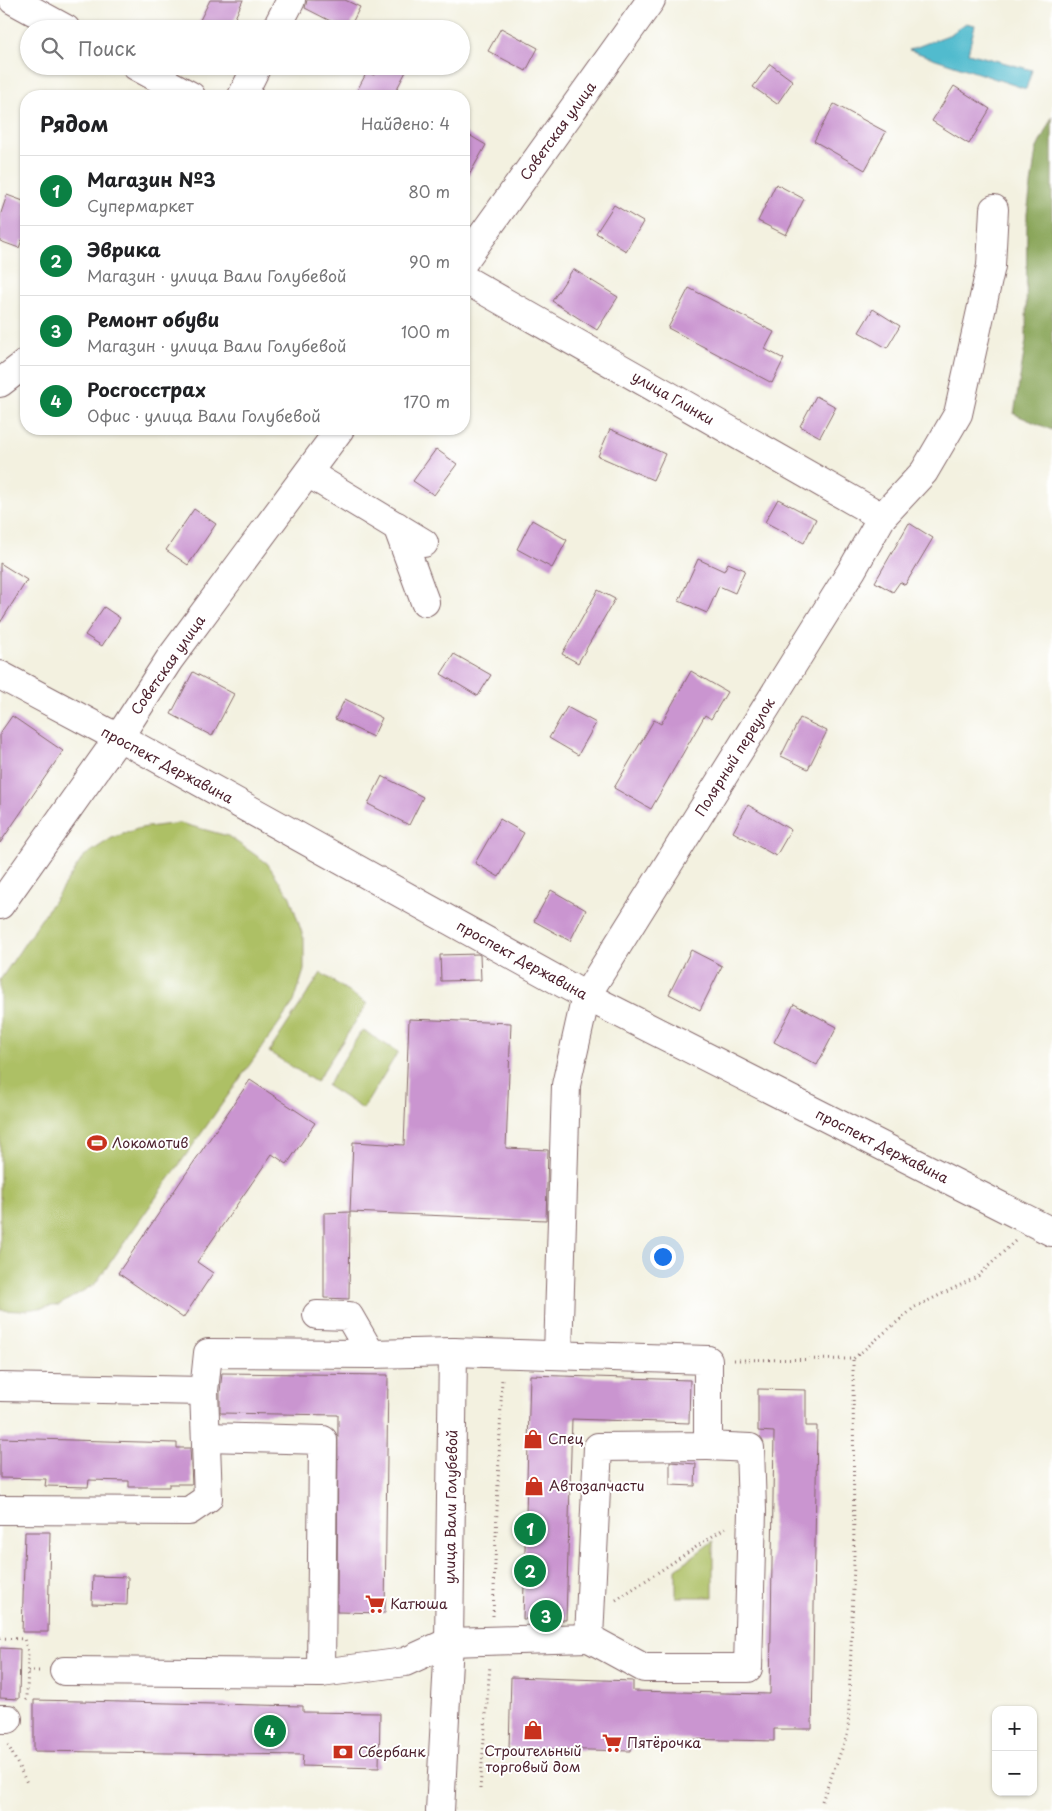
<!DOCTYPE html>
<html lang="ru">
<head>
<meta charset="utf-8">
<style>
	:root { --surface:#fff; --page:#f2f2f2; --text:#202124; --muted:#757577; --line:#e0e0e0; --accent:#0b8043 }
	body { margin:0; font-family:"Playpen Sans",sans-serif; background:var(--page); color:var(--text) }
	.controls { position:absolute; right:15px; bottom:15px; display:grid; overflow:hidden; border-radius:10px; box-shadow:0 1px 4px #0004 }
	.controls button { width:45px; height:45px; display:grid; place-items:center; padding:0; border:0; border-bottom:1px solid var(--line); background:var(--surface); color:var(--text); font:25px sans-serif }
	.you { position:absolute; left:662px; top:1256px; width:18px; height:18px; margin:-12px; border:4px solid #fff; border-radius:50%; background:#1a73e8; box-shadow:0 0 0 8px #1a73e833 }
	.badge { display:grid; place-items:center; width:32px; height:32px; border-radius:50%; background:var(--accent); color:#fff; font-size:16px; font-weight:700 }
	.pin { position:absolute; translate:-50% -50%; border:2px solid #fff; box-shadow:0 1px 5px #0006 }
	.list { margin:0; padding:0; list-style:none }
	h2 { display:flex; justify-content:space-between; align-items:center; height:65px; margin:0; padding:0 20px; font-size:21px }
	h2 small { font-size:16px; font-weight:400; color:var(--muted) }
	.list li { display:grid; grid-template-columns:32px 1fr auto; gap:15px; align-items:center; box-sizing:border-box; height:70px; padding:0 20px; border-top:1px solid var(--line) }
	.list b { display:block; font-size:19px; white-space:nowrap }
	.list p { margin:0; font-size:16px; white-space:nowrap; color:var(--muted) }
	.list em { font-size:16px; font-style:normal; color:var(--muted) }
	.icon { flex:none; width:28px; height:28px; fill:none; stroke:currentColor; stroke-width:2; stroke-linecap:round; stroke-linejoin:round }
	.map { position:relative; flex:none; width:1052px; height:1811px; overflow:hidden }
	.search { position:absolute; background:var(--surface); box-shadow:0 1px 4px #0004; left:20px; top:20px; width:450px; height:55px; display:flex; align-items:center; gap:12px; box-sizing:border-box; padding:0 18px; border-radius:28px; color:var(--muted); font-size:19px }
	.panel { position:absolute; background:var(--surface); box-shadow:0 1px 4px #0004; left:20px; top:90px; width:450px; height:345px; border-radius:20px }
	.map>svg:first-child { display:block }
	.green { fill:#adc065; stroke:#7c7048 }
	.forest { fill:#8aa65a; stroke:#6a6242 }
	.water { fill:#51bbce; stroke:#4e6d7c }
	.building { fill:#ca95d0 }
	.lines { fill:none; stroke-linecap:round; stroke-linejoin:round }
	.minor-casing { stroke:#85686a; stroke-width:30 }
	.path { stroke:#85686a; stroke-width:3; stroke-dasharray:1 4; stroke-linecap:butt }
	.minor { stroke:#fff; stroke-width:28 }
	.labels { text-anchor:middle; stroke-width:4; stroke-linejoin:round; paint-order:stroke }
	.street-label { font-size:14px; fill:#4a1f2b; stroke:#fff }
	.poi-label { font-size:14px; fill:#4a1f2b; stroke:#fff; text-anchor:start }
</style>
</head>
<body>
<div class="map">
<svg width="1052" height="1811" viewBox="0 0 1052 1811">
	<rect width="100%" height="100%" fill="#fff"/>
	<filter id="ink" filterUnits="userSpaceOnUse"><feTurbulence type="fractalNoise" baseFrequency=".02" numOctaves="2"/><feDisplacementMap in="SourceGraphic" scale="10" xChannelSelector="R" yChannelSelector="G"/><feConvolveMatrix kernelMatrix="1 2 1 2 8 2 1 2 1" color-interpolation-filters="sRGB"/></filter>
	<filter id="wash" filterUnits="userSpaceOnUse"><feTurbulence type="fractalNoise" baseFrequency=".0096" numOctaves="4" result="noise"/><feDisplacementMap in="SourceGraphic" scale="20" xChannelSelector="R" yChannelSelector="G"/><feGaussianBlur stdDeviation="1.12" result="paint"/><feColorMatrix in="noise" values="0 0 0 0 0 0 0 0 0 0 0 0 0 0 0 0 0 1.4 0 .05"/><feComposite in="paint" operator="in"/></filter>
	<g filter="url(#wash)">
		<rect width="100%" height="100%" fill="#f3f1e0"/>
		<g class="green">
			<path d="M180,823L228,836L267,863L290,897L304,939V970L294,1002L95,1284L59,1305L20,1311L0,1310V980L84,856L112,838L140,828Z"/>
			<path d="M321,973L367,1004L316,1082L269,1052Z"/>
			<path d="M362,1030L398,1052L363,1109L327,1086Z"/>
			<path d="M713,1541V1597H676V1569Z"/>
		</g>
		<path class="forest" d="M1052,117V430L1014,414L1026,341L1027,214L1036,150Z"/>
		<path class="water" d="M966,23L975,25L968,53L1032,70L1026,89L909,50L951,34Z"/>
		<g id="blocks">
			<g class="building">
				<path d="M210,0H243L230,29H214L199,22Z"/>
				<path d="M307,0H345L360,7L349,29H346L305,8Z"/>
				<path d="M501,28L538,48L526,71L488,51Z"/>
				<path d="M770,64L793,81L777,104L753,87Z"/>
				<path d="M378,66H409L393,96H354L367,72L374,75Z"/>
				<path d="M954,86L990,109L969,144L932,121Z"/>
				<path d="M834,104L886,132L865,170L814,141Z"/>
				<path d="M464,132L486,145L464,184Z"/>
				<path d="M776,184L804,199L786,235L758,221Z"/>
				<path d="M7,195L26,202V242L22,240L19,248L0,241V216Z"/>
				<path d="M614,205L643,222L626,251L596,233Z"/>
				<path d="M573,269L618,297L597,330L552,301Z"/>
				<path d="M689,288L774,332L765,349L784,359L772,383L668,328Z"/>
				<path d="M873,309L900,326L887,348L859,332Z"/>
				<path d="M816,396L836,407L820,437L800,426Z"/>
				<path d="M610,429L665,454L653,480L598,456Z"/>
				<path d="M436,449L457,464L434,495L413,481Z"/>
				<path d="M778,499L816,519L804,543L765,522Z"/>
				<path d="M194,509L216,524L188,565L166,550Z"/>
				<path d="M532,520L567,540L552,568L517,549Z"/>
				<path d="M909,523L933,538L905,585L900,582L893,592L875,582Z"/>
				<path d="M698,559L724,571L728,563L745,570L735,593L719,586L707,613L679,601Z"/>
				<path d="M0,563L27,580L0,623Z"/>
				<path d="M598,590L615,599L578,663L562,654Z"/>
				<path d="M104,607L120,618L102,646L85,635Z"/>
				<path d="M454,654L491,675L478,696L441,674Z"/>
				<path d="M691,671L727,692L711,719L705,715L651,809L614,788L654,720L661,724Z"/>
				<path d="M193,672L234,694L212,736L171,714Z"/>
				<path d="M345,699L382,718L373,737L335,719Z"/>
				<path d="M567,707L596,723L578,755L549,738Z"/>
				<path d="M12,716L63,751L0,843V733Z"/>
				<path d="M800,718L827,731L808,769L781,756Z"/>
				<path d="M382,776L423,797L409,825L368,804Z"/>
				<path d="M748,805L791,830L776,856L733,832Z"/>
				<path d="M500,819L524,833L499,877L475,863Z"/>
				<path d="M551,890L586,910L570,941L534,921Z"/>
				<path d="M691,950L722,966L700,1010L669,994Z"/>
				<path d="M478,954L480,955L481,980L441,981L440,955Z"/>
				<path d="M794,1004L837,1027L817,1065L774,1042Z"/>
				<path d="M409,1019L511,1023L506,1148L548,1150L546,1220L350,1212L353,1142L404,1145Z"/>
				<path d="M250,1080L315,1123L287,1164L272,1154L197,1262L213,1273L183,1318L118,1273Z"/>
				<path d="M350,1212L349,1299L324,1298V1213Z"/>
				<path d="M222,1373L388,1375L385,1613L337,1612L338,1415L220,1413V1392Z"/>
				<path d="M530,1375L690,1380L689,1423L572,1419L566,1620L523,1619Z"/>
				<path d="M758,1389L806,1390V1426H817L812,1729H774V1741L632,1738L631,1751L509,1748L511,1677L633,1681V1691L770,1694L774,1432L758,1431Z"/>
				<path d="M0,1438L177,1443V1448H190L192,1484H169V1487H129V1481L89,1480L88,1487L45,1486L46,1479L0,1478Z"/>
				<path d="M670,1462L696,1464L695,1486L670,1485Z"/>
				<path d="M25,1532H50L48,1632H22Z"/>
				<path d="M93,1576L128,1577L127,1605L92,1604Z"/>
				<path d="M0,1648L20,1649L19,1699L0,1698Z"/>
				<path d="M34,1700L303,1706V1712L380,1713L379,1768L302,1766L303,1755L34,1751Z"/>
			</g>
		</g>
	</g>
	<g filter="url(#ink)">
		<use href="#blocks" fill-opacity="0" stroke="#85686a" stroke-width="1"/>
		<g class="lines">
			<defs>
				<g id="minor">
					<path d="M13,0L66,29"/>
					<path d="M276,29L291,0"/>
					<path d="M136,66L191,96"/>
					<path d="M242,96L257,66"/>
					<path d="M464,261L651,0"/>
					<path d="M464,279L882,517"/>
					<path d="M0,383L26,363"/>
					<path d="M308,473L424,543"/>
					<path d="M397,526L425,602"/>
					<path d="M0,675L105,731L119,737L586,996L1052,1232"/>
					<path d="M0,905L119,737L169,660L340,429"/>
					<path d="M317,1315L349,1316L371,1354"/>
					<path d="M558,1355L566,1085L586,996L852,570L882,517L924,472L958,414L991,266L994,209"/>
					<path d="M0,1387L204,1391L208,1353L371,1354L453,1352L708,1360V1446L598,1447L589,1638L449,1642L405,1662L321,1673L64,1671"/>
					<path d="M206,1437L323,1440L321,1673"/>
					<path d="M0,1510L189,1511L208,1498L204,1391"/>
					<path d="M589,1638L644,1668H748L752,1510L750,1448L708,1446"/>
					<path d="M0,1719H8"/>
					<path d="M440,1811L449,1642L453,1352"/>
				</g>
			</defs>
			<use href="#minor" class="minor-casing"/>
			<g class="path">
				<path d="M734,1360L853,1359L915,1307L977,1277L1015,1241"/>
				<path d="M616,1600L725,1528"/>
				<path d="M493,1616L502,1378"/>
				<path d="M0,1638L24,1639L28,1652L27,1699L25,1701"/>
				<path d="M28,1671H40"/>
				<path d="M8,1745L28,1785"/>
				<path d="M480,1789L490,1665"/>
				<path d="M822,1801L848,1733L854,1562L853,1359"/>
			</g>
			<use href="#minor" class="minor"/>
		</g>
	</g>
	<defs>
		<symbol id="stadium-bare" viewBox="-9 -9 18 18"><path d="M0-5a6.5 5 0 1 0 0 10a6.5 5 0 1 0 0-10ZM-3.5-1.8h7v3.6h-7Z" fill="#c8321e" stroke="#fff" stroke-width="2.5" paint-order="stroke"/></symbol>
		<symbol id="shop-bare" viewBox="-9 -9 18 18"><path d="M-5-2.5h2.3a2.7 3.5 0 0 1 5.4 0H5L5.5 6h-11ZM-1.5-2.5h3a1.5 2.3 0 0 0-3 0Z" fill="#c8321e" stroke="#fff" stroke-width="2.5" paint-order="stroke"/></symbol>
		<symbol id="supermarket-bare" viewBox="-9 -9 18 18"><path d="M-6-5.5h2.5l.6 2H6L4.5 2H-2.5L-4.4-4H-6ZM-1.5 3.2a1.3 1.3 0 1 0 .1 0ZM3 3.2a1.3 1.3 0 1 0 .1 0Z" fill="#c8321e" stroke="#fff" stroke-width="2.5" paint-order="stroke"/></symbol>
		<symbol id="bank-bare" viewBox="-9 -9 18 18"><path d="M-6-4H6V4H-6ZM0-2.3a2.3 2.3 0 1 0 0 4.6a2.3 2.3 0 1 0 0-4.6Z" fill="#c8321e" stroke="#fff" stroke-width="2.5" paint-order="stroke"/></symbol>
	</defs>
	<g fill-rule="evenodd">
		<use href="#stadium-bare" x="83" y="1129" width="28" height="28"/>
		<use href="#shop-bare" x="519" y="1425" width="28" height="28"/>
		<use href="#shop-bare" x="520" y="1472" width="28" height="28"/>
		<use href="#supermarket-bare" x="361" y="1590" width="28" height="28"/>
		<use href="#shop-bare" x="519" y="1716" width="28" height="28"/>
		<use href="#supermarket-bare" x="598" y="1729" width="28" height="28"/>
		<use href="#bank-bare" x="329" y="1738" width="28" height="28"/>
	</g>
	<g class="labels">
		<g class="street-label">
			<text transform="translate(558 131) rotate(-54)" y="5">Советская улица</text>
			<text transform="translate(673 398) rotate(30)" y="5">улица Глинки</text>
			<text transform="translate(168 665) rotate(-55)" y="5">Советская улица</text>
			<text transform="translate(735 757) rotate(-58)" y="5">Полярный переулок</text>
			<text transform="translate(167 765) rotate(28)" y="5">проспект Державина</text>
			<text transform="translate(522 960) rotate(29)" y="5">проспект Державина</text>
			<text transform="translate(882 1146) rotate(27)" y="5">проспект Державина</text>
			<text transform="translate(451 1507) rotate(-89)" y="5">улица Вали Голубевой</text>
		</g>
		<g class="poi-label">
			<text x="112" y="1148">Локомотив</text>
			<text x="548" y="1444">Спец</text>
			<text x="549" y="1491">Автозапчасти</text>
			<text x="390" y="1609">Катюша</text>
			<text x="627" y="1748">Пятёрочка</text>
			<text x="533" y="1756" text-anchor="middle">Строительный<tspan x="533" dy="16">торговый дом</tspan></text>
			<text x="358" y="1757">Сбербанк</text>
		</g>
	</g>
</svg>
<div class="controls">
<button>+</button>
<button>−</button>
</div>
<div class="you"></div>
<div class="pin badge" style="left:530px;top:1529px">1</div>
<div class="pin badge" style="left:530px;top:1571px">2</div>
<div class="pin badge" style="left:546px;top:1616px">3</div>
<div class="pin badge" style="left:270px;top:1731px">4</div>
<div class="search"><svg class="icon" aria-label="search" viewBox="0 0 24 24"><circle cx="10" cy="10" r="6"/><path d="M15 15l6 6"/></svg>Поиск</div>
<section class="panel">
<h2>Рядом<small>Найдено: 4</small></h2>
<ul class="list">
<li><span class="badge">1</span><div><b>Магазин №3</b><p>Супермаркет</p></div><em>80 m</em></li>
<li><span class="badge">2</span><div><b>Эврика</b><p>Магазин · улица Вали Голубевой</p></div><em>90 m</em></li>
<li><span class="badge">3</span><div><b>Ремонт обуви</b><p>Магазин · улица Вали Голубевой</p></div><em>100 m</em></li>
<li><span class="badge">4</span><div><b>Росгосстрах</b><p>Офис · улица Вали Голубевой</p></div><em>170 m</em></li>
</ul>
</section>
</div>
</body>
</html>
